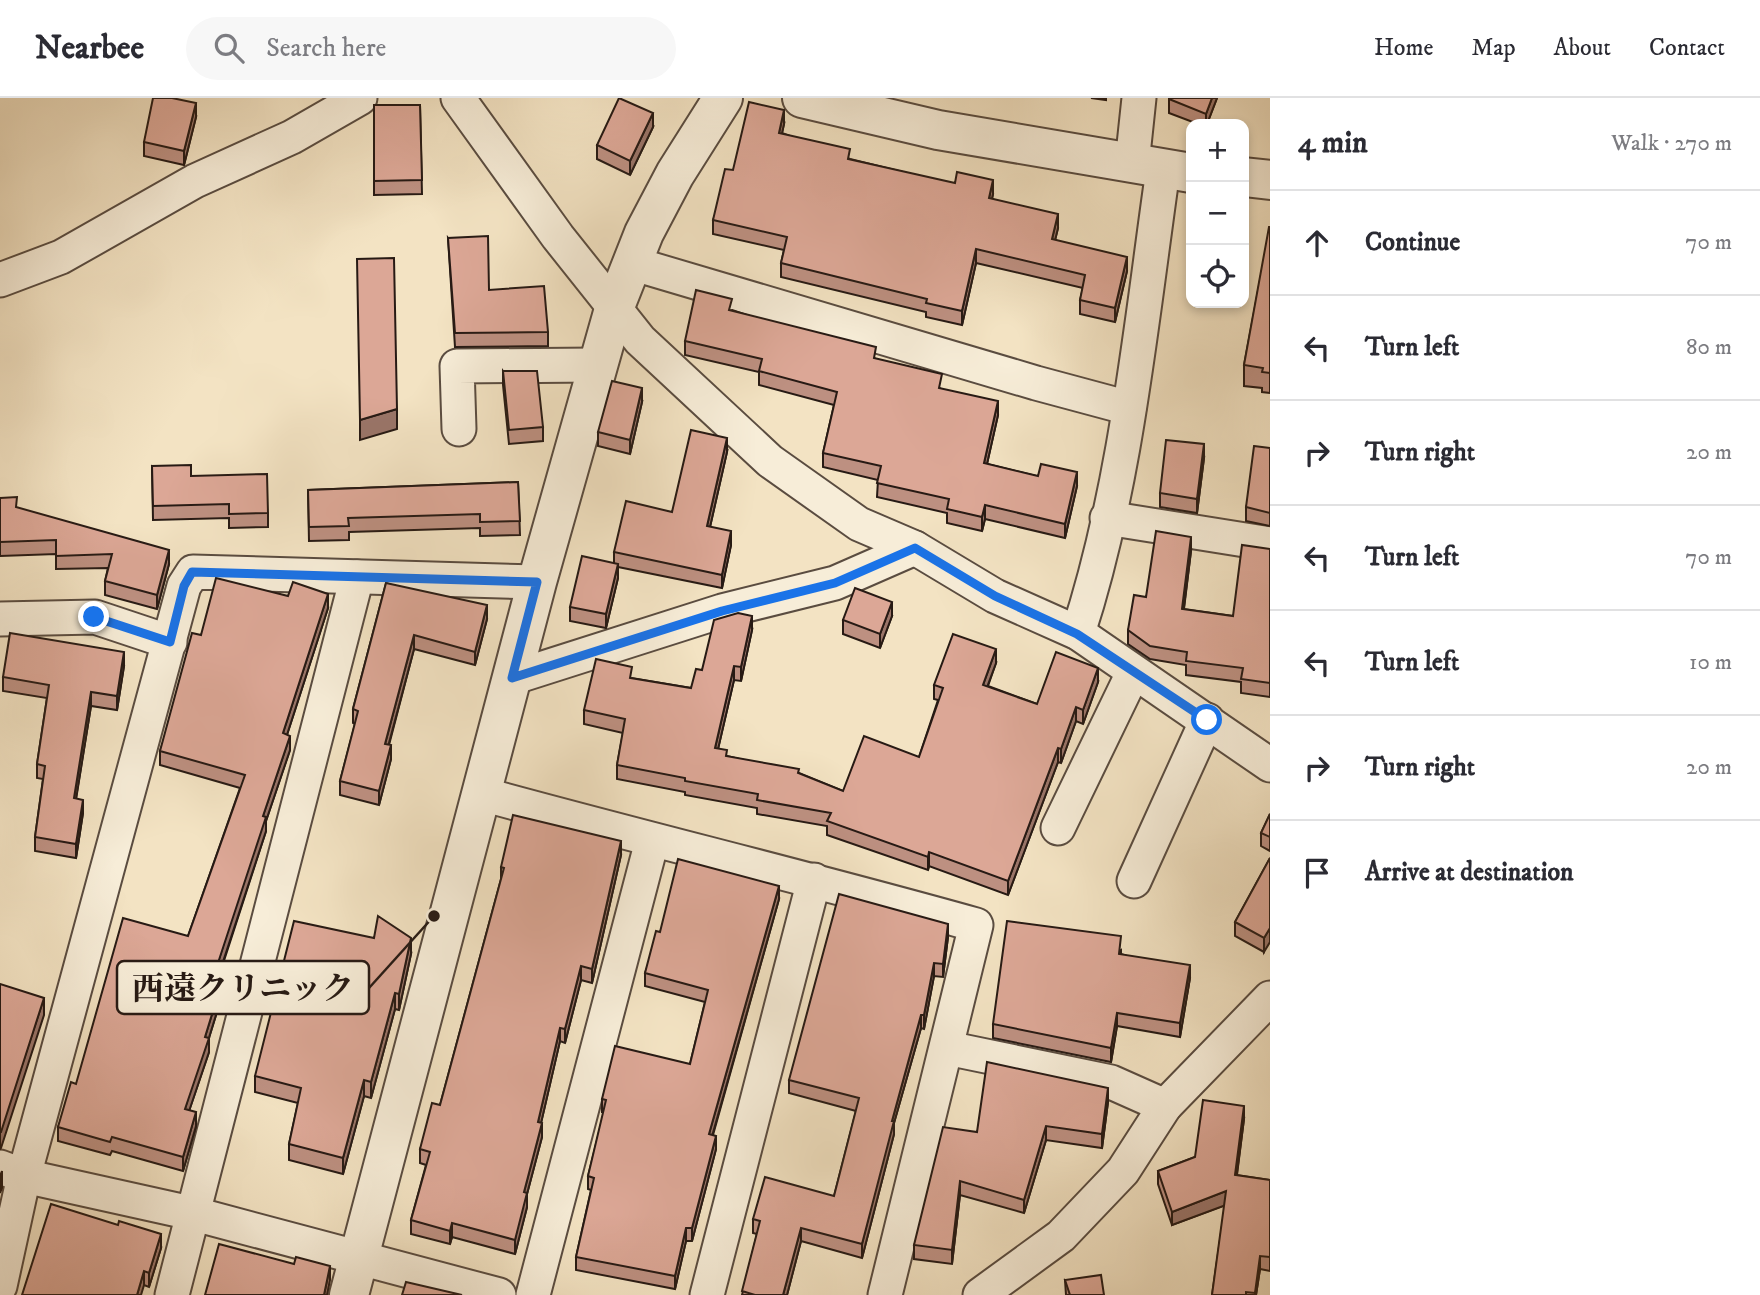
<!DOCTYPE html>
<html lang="en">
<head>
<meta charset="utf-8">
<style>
	:root { --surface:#fff; --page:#f7f7f7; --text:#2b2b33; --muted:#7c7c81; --line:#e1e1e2 }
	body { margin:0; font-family:"IM FELL DW Pica","Noto Serif JP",serif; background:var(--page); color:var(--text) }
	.controls { position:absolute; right:21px; top:21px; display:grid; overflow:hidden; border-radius:14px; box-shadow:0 4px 10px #0003 }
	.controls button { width:63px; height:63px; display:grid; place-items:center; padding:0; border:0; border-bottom:2px solid var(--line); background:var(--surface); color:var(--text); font:35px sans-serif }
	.stop { position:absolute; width:21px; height:21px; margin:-16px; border:5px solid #1a73e8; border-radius:50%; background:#fff }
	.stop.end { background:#1a73e8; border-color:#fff; box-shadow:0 2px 7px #0008 }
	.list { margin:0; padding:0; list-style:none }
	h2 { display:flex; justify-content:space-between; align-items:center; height:91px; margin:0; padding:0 28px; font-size:30px }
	h2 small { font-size:23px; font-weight:400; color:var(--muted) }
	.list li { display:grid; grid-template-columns:46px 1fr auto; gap:21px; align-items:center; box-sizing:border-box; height:105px; padding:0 28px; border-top:2px solid var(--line) }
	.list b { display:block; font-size:26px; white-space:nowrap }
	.list em { font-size:23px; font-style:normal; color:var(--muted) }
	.icon { flex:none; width:38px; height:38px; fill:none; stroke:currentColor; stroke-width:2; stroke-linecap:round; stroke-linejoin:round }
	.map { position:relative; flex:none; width:1270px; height:1197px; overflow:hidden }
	header { display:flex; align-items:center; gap:42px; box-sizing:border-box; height:98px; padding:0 35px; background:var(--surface); border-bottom:2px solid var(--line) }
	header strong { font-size:33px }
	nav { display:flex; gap:38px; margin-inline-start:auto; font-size:24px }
	.search { width:490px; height:63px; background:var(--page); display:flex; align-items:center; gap:18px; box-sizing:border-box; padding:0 24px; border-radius:38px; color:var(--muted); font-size:26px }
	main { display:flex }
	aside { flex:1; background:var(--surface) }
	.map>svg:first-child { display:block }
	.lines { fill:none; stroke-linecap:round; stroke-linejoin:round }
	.minor-casing { stroke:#5a4c40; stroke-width:37 }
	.tertiary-casing { stroke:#5a4c40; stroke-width:42 }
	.minor { stroke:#f7edd8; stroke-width:33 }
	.tertiary { stroke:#f7edd8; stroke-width:38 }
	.wall { fill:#bd9081; stroke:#271a14; stroke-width:2 }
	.shaded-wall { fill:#9a7569; stroke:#271a14; stroke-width:2 }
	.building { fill:#dca796; stroke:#271a14; stroke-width:2 }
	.route { stroke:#1a73e8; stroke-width:9 }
	.leader { fill:none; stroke:#271a14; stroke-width:2.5 }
	.callout-dot { fill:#271a14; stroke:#f7edd8; stroke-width:2.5 }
	.callout { fill:#f7edd8; stroke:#271a14; stroke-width:2.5 }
	.callout-label { font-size:32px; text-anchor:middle; font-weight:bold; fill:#271a14 }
</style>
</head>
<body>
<header>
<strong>Nearbee</strong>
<div class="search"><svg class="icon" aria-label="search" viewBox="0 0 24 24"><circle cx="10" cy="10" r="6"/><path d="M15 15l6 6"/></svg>Search here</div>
<nav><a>Home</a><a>Map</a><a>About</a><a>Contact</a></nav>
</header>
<main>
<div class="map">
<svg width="1270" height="1197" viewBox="0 0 1270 1197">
	<rect width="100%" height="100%" fill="#f3e3c3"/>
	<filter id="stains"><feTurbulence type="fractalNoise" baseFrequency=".00286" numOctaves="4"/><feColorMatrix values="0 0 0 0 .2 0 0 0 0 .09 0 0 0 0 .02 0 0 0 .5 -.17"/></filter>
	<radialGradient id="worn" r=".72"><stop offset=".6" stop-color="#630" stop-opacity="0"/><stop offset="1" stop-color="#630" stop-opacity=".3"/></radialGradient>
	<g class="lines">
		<defs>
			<g id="minor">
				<path d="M458,0L558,139L640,242L770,363L859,426L915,450L995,498L1078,535L1270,667"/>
				<path d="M1132,66L1139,0"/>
				<path d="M631,165L1036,285L1129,310"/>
				<path d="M0,182L61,159L195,83L292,39L360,0"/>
				<path d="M459,331L457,268L597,267"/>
				<path d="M1107,420L1270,446"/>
				<path d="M0,521L95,519L170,544"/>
				<path d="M1078,535C1126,388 1141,225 1163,72"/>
				<path d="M512,580L722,513L835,485L915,450"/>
				<path d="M482,696C646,741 812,781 976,827L885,1197"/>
				<path d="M1058,730L1133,575"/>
				<path d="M1134,783L1207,622"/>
				<path d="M947,950L1111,984L1165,1008"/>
				<path d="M0,1069L24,1078L191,1115L499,1197"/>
				<path d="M0,1188L24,1078L184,488L193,474L537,484"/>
				<path d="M172,1197L357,479"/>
				<path d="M533,1197L652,743"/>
				<path d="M707,1197L814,782"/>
				<path d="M980,1197L1061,1138L1123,1073L1165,1008L1270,900"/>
			</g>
			<g id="tertiary">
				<path d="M802,0L938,32L1191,75"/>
				<path d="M1244,79L1270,82"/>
				<path d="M349,1197L537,484L614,211L644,135L675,76L723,0"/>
			</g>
		</defs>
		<use href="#minor" class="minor-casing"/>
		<use href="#tertiary" class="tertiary-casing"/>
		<use href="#minor" class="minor"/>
		<use href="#tertiary" class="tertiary"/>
	</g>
	<g class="wall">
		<path d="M1091,0H1106V2Z"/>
		<path d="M1169,0H1217L1207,26H1198L1169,15Z"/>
		<path d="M374,7H420L422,96L374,97Z"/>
		<path d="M196,19L184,67L144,58V44Z"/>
		<path d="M784,26L782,35L850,61L993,96L992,101L1058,130L1055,142L1127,173L1115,224L1080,216V202L1083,190L976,165L962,227L926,219V214L781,179V165L784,152L713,136V122L733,72Z"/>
		<path d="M653,29L630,77L597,61V47Z"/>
		<path d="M1270,129V295L1262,294V290L1244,288V267Z"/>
		<path d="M448,140L489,192L548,234V248L455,249Z"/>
		<path d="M732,212L876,261L998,317L987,366L1077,388L1065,440L985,421L982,433L947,425V415L877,399L878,382L823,369V355L834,307L759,287V274L685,257V243Z"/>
		<path d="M503,273L543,329V343L509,346L503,287Z"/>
		<path d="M642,304L630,356L598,348V334Z"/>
		<path d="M1270,350V428L1246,423V409Z"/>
		<path d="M727,354L710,429L731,447L722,490L618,469V480L606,530L570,523V509L614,465V454L672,414Z"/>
		<path d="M1204,360L1197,415L1160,409V395Z"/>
		<path d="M152,368L191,378L268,415V429L229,430V420L153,422Z"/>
		<path d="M518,384L520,437L480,438V430L349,434V442L309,443L308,392Z"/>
		<path d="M0,400L17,410L169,466L157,511L105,497V483L108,470L56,471V456L0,458Z"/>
		<path d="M1268,451H1270V599L1241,595V584L1186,577V567L1150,561L1128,546V532L1146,499L1191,453L1184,511L1233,518Z"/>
		<path d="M386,485L487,521L475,567L414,551L389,647L391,661L379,707L340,697V683L355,626L353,625V611Z"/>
		<path d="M328,510L287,637L290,652L266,723V733L221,872L225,888L209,940V954L189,1013L196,1028L183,1073L112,1053L110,1057L58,1043V1029L76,986L188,838L240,690L160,667V653L201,537Z"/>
		<path d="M892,518L880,550L843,536V522Z"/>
		<path d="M752,532L741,583L734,582L718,651L727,658L799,675L843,693L919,659L938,602L934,601V587L996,565L988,588L1037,606L1098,584L1083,626L1076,623L1061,665L1058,664L1008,797L929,768L928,772L827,737V728L757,716V710L685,697V694L617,681V667L623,635L584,626V612L632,580L691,590L702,572Z"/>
		<path d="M124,568L117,612L91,608L76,700L83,715L76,760L35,753V739L43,681L37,680V666L47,600L3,593V579Z"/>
		<path d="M1270,716V753L1261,748V735Z"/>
		<path d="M621,757L592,885L581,882L565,945L560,943L541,1025L542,1039L527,1096V1109L515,1156L452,1139L450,1146L411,1136V1122L426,1067L420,1065V1051L440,1007L501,781V769Z"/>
		<path d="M1270,760L1264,854L1235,838V824Z"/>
		<path d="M779,801L713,1037L716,1051L692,1143H686L675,1191L576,1172V1159L591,1092L588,1091V1078L604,1014H602V1001L690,966L705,904L645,888V875L660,834Z"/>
		<path d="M948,839L943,879L934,878L924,931L921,930L894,1025V1036L862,1160L801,1143L787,1197H742L757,1136L753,1135V1121L834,1098L856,1013L789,995V982Z"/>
		<path d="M1121,852V856L1190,880L1180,939L1117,928L1111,964L993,940V926Z"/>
		<path d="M411,856L399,912L395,911L371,1000L364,998L343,1076L289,1062V1046L298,1005L255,994V978Z"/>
		<path d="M1108,1004L1102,1050L1046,1042L1024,1115L960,1097L952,1166L914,1161V1147L977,1034Z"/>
		<path d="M1244,1021L1237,1077L1270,1082V1173L1260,1171L1256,1197H1212L1225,1107L1172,1127L1158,1086V1073L1195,1059Z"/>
		<path d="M161,1150L149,1189L144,1187L22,1197Z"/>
		<path d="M1065,1182L1104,1197H1066Z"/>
	</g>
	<g class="shaded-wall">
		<path d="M1212,0H1217L1207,26H1206V16Z"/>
		<path d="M196,5V19L184,67V53Z"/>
		<path d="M784,12V26L779,49V35Z"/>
		<path d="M653,15V29L630,77V63Z"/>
		<path d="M993,82V96L989,114V100Z"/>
		<path d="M1058,116V130L1052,155V141Z"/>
		<path d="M976,151V165L962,227V213Z"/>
		<path d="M1127,159V173L1115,224V210Z"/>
		<path d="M642,290V304L630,356V342Z"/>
		<path d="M998,303V317L984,379V365Z"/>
		<path d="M397,311V331L360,342V322Z"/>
		<path d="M727,340V354L707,442V428Z"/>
		<path d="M1204,346V360L1197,415V401Z"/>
		<path d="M1077,374V388L1065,440V426Z"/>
		<path d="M985,407V421L982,433V419Z"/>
		<path d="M731,433V447L722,490V477Z"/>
		<path d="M1191,439V453L1182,525V511Z"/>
		<path d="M169,452V466L157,511V497Z"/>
		<path d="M618,466V480L606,530V516Z"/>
		<path d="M328,496V510L283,649V635Z"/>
		<path d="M892,504V518L880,550V536Z"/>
		<path d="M487,507V521L475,567V554Z"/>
		<path d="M752,518V532L741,583V569Z"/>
		<path d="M414,537V551L385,660V646Z"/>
		<path d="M996,551V565L983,600V587Z"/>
		<path d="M124,554V568L117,612V598Z"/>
		<path d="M734,568V582L715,664V650Z"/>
		<path d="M1098,570V584L1083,626V612Z"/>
		<path d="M91,594V608L74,714V700Z"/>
		<path d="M1076,609V623L1061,665V651Z"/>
		<path d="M290,638V652L266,723V733L216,885V871L263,718Z"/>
		<path d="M391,647V661L379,707V693Z"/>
		<path d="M1058,650V664L1008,797V783Z"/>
		<path d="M83,702V715L76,760V746Z"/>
		<path d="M621,743V757L592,885V871Z"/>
		<path d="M929,754V768L928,772V759Z"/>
		<path d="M779,788V801L709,1049V1036Z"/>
		<path d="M948,826V839L943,879V866Z"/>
		<path d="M1270,830V844L1264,854V840Z"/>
		<path d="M411,840V856L399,912V896Z"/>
		<path d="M934,865V878L924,931V917Z"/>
		<path d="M1190,867V880L1180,939V925Z"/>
		<path d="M581,868V882L565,945V931Z"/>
		<path d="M225,874V888L207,946L209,940V954L185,1025V1011L205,939Z"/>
		<path d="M395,895V911L371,1000V984Z"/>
		<path d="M44,900V917L1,1050L0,1051V1034Z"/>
		<path d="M1117,915V928L1111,964V950Z"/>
		<path d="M921,917V930L894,1025V1036L862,1160V1146L892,1023Z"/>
		<path d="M560,930V943L538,1038V1024Z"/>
		<path d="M364,982V998L343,1076V1060Z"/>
		<path d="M1108,990V1004L1102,1050V1036Z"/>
		<path d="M1244,1008V1021L1235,1090V1077Z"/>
		<path d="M196,1014V1028L183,1073V1059Z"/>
		<path d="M542,1025V1039L527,1096V1109L515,1156V1142L524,1094Z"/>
		<path d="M1046,1028V1042L1024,1115V1102Z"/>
		<path d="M716,1038V1051L692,1143V1130Z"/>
		<path d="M2,1073V1090L0,1095V1078Z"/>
		<path d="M960,1083V1097L952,1166V1152Z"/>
		<path d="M1226,1093V1107L1172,1127V1114Z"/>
		<path d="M452,1125V1139L450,1146V1133Z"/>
		<path d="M686,1130V1143L675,1191V1178Z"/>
		<path d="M801,1130V1143L787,1197H783Z"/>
		<path d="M161,1136V1150L149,1189V1175Z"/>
		<path d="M1260,1158V1171L1256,1197H1255Z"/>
		<path d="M330,1168V1182L327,1197H324Z"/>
		<path d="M144,1173V1187L141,1197H137Z"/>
	</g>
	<g class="building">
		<path d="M153,0H172L196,5L184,53L144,44Z"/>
		<path d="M619,0L653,15L630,63L597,47Z"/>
		<path d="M1169,0H1212L1206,16L1169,1Z"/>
		<path d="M749,4L784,12L779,35L850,51L848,61L955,85L957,74L993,82L989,100L1058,116L1052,141L1127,159L1115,210L1080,202L1085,177L976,151L962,213L926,205L927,201L781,165L787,139L713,122L725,71L733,72Z"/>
		<path d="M374,7H420L422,82L374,83Z"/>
		<path d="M1269,129H1270V275L1262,274L1263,270L1244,267Z"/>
		<path d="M488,138L489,192L544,188L548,234L455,235L448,140Z"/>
		<path d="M394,160L397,311L360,322L357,161Z"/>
		<path d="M696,192L732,201L729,212L876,249L874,260L942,276L939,290L998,303L984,365L1038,378L1041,366L1077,374L1065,426L985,407L982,419L947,411L949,401L877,385L881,368L823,355L837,294L759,273L762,261L685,243Z"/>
		<path d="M503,273H537L543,329L509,332Z"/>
		<path d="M612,283L642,290L630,342L598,334Z"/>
		<path d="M691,332L727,340L707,428L731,433L722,477L614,454L626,403L672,414Z"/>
		<path d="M1166,342L1204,346L1197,401L1160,395Z"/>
		<path d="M1254,348L1270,350V415L1246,409Z"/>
		<path d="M191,367V378L267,376L268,415L229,416V406L153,408L152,368Z"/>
		<path d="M518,384L520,423L480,424V416L348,420L349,428L309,429L308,392Z"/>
		<path d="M17,399L16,409L169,452L157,497L105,483L112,456L56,458V442L0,444V400Z"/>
		<path d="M1156,433L1191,439L1182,511L1233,518L1242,447L1270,451V585L1241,581L1243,570L1186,563L1187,554L1150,548L1128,532L1134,497L1146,499Z"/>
		<path d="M582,458L618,466L606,516L570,509Z"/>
		<path d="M216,480L288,498L293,484L328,496L283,635L290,638L263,718L266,719L216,871L225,874L205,939L209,940L185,1011L196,1014L183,1059L112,1039L110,1044L58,1029L71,984L76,986L123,820L188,838L245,677L160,653L192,535L201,537Z"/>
		<path d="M386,485L487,507L475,554L414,537L385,646L391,647L379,693L340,683L358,613L353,611Z"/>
		<path d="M855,490L892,504L880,536L843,522Z"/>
		<path d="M738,515L752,518L741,569L734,568L715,650L727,652L726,658L799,671L798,675L843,693L864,638L919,659L943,590L934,587L953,536L996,551L983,587L1037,606L1056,554L1098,570L1083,612L1076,609L1061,651L1058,650L1008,783L929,754L928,759L827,723L831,715L757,702L758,696L685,683V680L617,667L625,621L584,612L596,561L632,569L630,580L691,590L696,571L702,572L714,522Z"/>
		<path d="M10,535L124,554L117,598L91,594L74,700L83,702L76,746L35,739L45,668L37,666L49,587L3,579Z"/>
		<path d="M1270,716V739L1261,735Z"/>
		<path d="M513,717L621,743L592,871L581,868L565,931L560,930L538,1024L542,1025L524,1094L527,1095L515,1142L452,1125L450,1133L411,1122L430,1054L420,1051L432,1005L440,1007L504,770L501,769Z"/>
		<path d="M1270,760V830L1264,840L1235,824Z"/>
		<path d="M678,761L779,788L709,1036L716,1038L692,1130H686L675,1178L576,1159L594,1080L588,1078L606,1002L602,1001L615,948L690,966L708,892L645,875L656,833L660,834Z"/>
		<path d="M839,796L948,826L943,866L934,865L924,917H921L892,1023H894L862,1146L801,1130L783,1197H755L742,1193L760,1123L753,1121L765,1079L834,1098L859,1000L789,982Z"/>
		<path d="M378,818L411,840L399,896L395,895L371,984L364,982L343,1060L289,1046L301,990L255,978L294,823L374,840Z"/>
		<path d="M1007,823L1121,838L1119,856L1190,867L1180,925L1117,915L1111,950L993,926Z"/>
		<path d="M0,886L44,900L1,1034H0Z"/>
		<path d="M987,964L1108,990L1102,1036L1046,1028L1024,1102L960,1083L952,1152L914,1147L943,1029L977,1034Z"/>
		<path d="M1203,1002L1244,1008L1235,1077L1270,1082V1159L1260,1158L1255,1195L1246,1194V1197H1212L1226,1093L1172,1114L1158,1073L1195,1059Z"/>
		<path d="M51,1106L118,1127L119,1123L161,1136L149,1175L144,1173L137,1197H22Z"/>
		<path d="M219,1146L294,1166L296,1159L330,1168L324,1197H205Z"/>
		<path d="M1101,1177L1104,1197H1070L1065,1182Z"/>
		<path d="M406,1184L462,1197H402Z"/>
	</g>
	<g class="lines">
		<path class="route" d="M94,519L170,544L184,488L192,474L537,484L512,580L722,513L835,485L915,450L995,498L1077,536L1207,622"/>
	</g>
	<path class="leader" d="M434 818L369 890"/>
	<circle class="callout-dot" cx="434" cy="818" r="7"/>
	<rect class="callout" x="117" y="863" width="252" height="53" rx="7"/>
	<g class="callout-label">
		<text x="243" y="901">西遠クリニック</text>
	</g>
	<rect width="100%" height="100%" filter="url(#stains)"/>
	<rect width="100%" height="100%" fill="url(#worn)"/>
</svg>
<div class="controls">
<button>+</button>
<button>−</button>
<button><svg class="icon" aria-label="locate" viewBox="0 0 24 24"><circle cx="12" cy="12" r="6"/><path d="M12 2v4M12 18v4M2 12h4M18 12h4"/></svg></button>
</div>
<div class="stop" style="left:1207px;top:622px"></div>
<div class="stop end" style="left:94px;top:519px"></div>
</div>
<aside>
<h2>4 min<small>Walk · 270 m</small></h2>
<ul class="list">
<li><svg class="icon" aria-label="ahead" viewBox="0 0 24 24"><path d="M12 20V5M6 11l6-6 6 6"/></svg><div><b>Continue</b></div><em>70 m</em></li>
<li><svg class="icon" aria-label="left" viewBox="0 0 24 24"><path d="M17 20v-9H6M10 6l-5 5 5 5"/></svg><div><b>Turn left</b></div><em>80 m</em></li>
<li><svg class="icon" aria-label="right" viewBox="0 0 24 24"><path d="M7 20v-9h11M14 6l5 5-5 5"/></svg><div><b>Turn right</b></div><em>20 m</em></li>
<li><svg class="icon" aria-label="left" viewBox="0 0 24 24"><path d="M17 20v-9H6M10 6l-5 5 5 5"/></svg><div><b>Turn left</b></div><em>70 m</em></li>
<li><svg class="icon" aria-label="left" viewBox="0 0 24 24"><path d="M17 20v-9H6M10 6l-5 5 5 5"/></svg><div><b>Turn left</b></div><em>10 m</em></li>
<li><svg class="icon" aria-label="right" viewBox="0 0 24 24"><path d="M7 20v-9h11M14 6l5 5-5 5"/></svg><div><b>Turn right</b></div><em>20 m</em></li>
<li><svg class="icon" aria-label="arrive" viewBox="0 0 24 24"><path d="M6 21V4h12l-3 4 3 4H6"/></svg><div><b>Arrive at destination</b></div></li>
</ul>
</aside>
</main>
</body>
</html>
